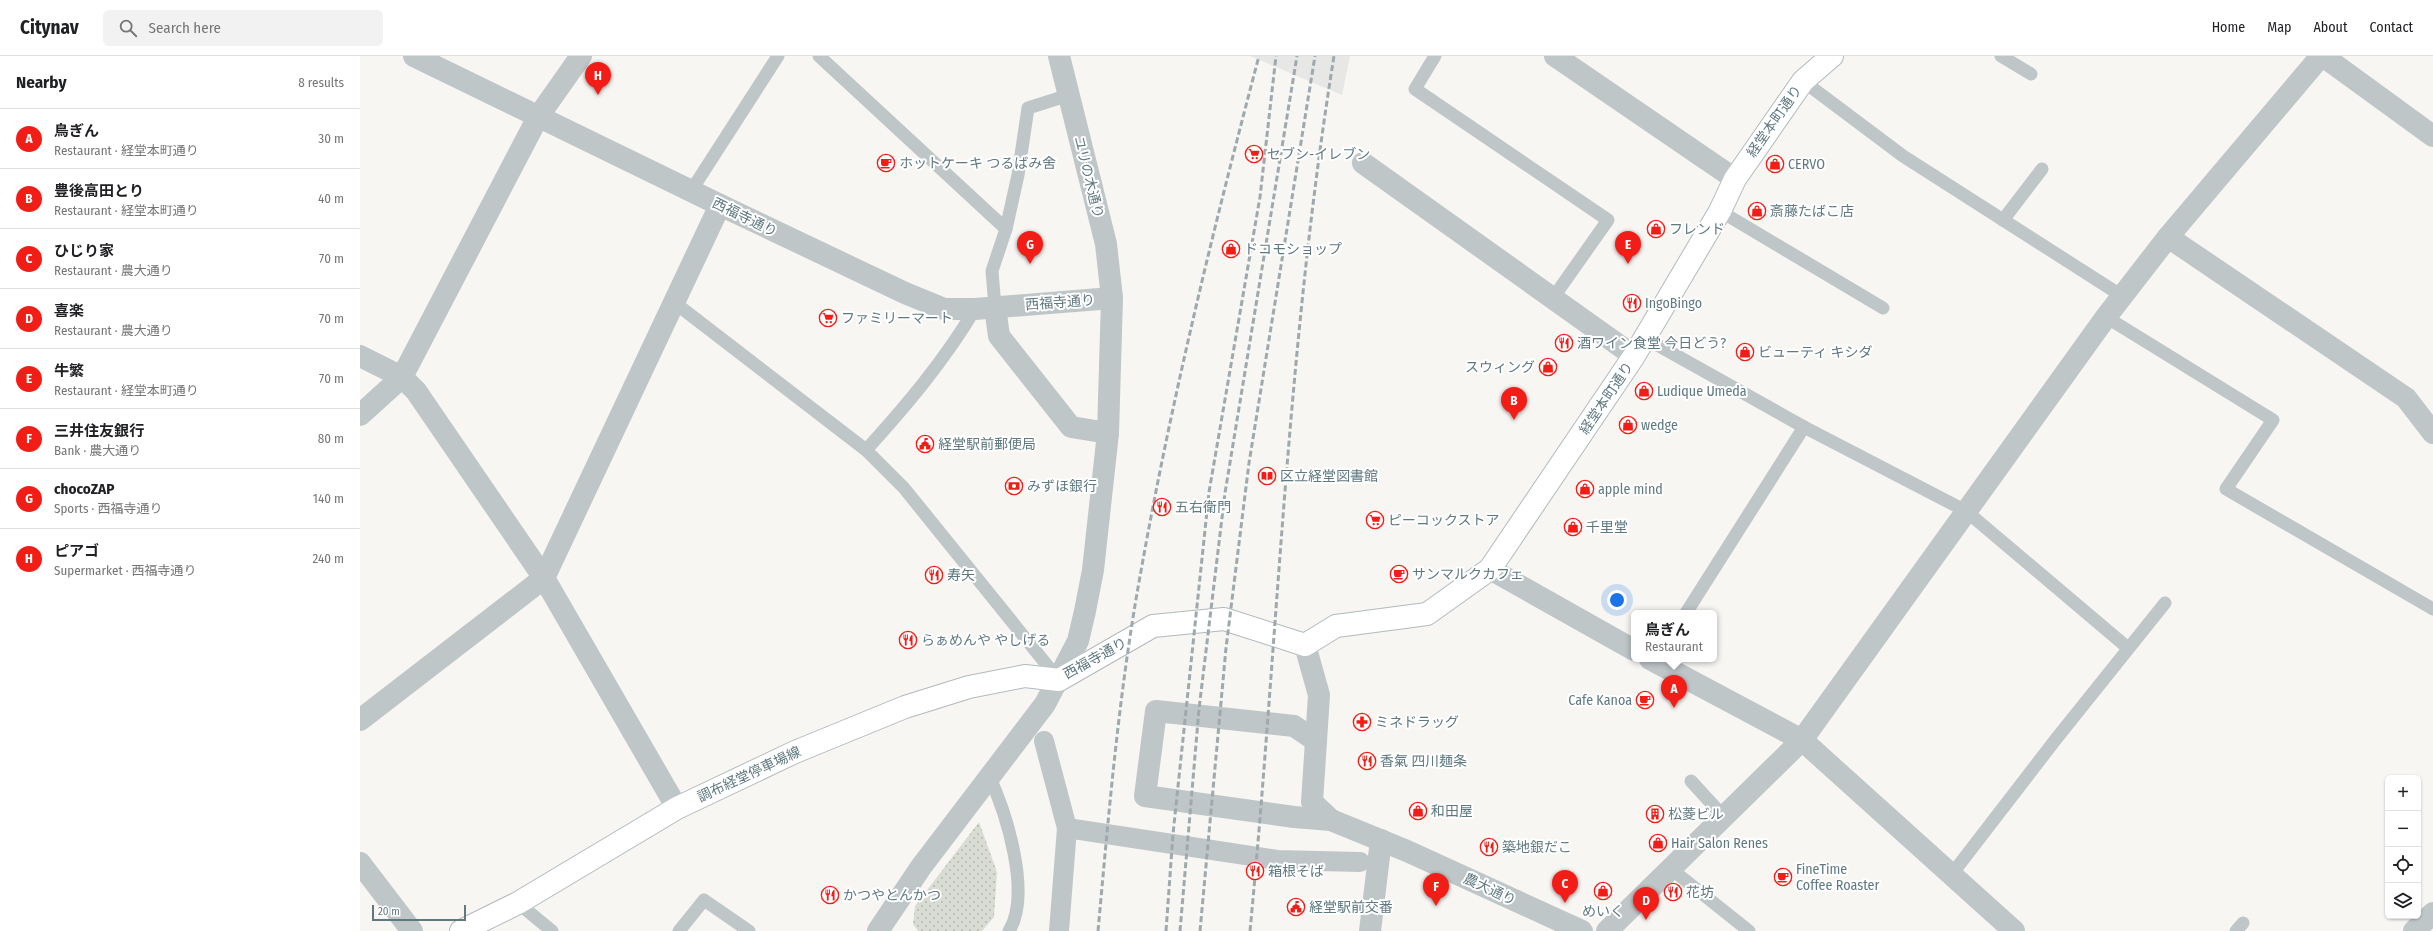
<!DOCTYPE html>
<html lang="en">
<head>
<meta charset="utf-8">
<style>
	:root { --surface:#fff; --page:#f2f2f2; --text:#202124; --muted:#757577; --line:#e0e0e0; --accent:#f31d17 }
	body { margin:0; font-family:"Fira Sans Condensed","Noto Sans JP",sans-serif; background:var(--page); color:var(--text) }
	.controls { position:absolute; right:12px; bottom:12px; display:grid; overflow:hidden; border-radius:6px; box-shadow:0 1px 3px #0004 }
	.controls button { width:36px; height:36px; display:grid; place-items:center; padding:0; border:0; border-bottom:1px solid var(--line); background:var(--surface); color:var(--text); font:20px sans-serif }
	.scale { position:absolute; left:12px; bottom:10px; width:94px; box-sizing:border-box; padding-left:4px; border:2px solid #5f7981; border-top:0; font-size:11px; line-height:14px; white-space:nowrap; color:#5f7981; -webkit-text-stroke:3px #fff; paint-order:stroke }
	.you { position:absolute; left:1257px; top:544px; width:14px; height:14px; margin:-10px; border:3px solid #fff; border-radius:50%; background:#1a73e8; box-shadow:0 0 0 6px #1a73e833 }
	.badge { display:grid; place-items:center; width:26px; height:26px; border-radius:50%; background:var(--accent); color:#fff; font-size:13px; font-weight:700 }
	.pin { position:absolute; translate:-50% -33px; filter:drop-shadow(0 1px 2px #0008) }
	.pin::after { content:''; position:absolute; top:21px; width:14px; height:12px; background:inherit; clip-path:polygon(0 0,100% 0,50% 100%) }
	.popup { position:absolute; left:1271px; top:554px; width:86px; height:52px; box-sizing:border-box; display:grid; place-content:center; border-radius:6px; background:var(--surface); filter:drop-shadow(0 1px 3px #0005); font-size:13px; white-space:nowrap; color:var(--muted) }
	.popup b { font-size:15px; color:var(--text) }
	.popup::after { content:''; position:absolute; left:50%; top:100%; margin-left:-8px; border:8px solid transparent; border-top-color:var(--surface) }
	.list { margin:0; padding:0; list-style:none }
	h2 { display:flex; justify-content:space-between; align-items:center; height:52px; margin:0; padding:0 16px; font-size:17px }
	h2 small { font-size:13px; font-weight:400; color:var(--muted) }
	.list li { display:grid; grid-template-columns:26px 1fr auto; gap:12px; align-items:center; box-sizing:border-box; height:60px; padding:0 16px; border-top:1px solid var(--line) }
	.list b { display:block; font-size:15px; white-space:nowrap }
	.list p { margin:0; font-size:13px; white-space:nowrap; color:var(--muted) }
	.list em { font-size:13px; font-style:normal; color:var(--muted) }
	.icon { flex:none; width:22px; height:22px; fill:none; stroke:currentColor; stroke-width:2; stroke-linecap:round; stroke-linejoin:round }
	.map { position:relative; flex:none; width:2073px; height:875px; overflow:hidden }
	header { display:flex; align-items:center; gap:24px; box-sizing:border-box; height:56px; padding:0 20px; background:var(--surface); border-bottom:1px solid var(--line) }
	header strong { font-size:19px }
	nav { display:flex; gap:22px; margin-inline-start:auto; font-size:14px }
	.search { width:280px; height:36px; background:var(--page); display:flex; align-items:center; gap:10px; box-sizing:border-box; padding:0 14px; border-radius:6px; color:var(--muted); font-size:15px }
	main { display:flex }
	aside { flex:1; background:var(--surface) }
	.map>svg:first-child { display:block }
	.built { fill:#e7e8e6 }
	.grass { fill:url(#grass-dots) }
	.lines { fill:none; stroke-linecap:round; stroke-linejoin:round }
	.secondary-casing { stroke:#b1babd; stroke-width:24 }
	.service { stroke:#bfc6c8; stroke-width:13 }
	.pedestrian { stroke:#bfc6c8; stroke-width:20 }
	.minor { stroke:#bfc6c8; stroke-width:22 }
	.tertiary { stroke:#bfc6c8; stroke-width:22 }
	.secondary { stroke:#fff; stroke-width:22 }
	.rail { stroke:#9ea9ad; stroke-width:3; stroke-dasharray:6 3; stroke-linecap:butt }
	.labels { text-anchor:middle; stroke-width:4; stroke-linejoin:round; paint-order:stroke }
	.street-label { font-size:14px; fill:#5f7981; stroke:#fff }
	.poi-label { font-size:14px; fill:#5f7981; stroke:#fff; text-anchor:start }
</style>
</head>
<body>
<header>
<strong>Citynav</strong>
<div class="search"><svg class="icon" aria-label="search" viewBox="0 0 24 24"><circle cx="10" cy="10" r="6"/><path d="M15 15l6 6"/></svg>Search here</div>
<nav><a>Home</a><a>Map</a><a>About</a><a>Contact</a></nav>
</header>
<main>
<aside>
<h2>Nearby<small>8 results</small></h2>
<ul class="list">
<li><span class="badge">A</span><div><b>鳥ぎん</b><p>Restaurant · 経堂本町通り</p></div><em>30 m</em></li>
<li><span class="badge">B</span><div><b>豊後高田とり</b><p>Restaurant · 経堂本町通り</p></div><em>40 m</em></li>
<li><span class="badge">C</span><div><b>ひじり家</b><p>Restaurant · 農大通り</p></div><em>70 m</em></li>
<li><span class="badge">D</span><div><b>喜楽</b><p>Restaurant · 農大通り</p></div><em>70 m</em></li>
<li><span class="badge">E</span><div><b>牛繁</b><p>Restaurant · 経堂本町通り</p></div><em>70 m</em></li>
<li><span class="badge">F</span><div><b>三井住友銀行</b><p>Bank · 農大通り</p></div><em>80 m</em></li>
<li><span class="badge">G</span><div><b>chocoZAP</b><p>Sports · 西福寺通り</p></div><em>140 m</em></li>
<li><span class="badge">H</span><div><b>ピアゴ</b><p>Supermarket · 西福寺通り</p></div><em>240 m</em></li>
</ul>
</aside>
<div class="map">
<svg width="2073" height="875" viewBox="0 0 2073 875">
	<defs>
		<pattern id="grass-dots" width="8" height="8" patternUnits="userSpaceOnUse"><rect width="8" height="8" fill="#d8dcd2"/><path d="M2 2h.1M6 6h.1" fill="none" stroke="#b2b7b0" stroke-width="1.8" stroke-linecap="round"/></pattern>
	</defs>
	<rect width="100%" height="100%" fill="#f7f6f3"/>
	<path class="built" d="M890,0H990L982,39Z"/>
	<path class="grass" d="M619,766L637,816L634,861L622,875H558L553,868L555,850Z"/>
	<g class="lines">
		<defs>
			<path id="secondary" d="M101,875L158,847L317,752L435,696L545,651L609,631L665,620L699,624L793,570L864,563L945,589L976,570L1067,558L1130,513L1274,300L1360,155L1375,123L1443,25L1472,0"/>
		</defs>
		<use href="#secondary" class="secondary-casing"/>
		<g class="service">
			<path d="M459,0L646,173"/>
			<path d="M1075,0L1055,33L1248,164L1193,242"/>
			<path d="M1641,0L1671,18"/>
			<path d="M1443,25L1543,100L1762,240"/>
			<path d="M331,135L418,0"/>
			<path d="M1360,155L1523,252"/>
			<path d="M1643,164L1682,113"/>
			<path d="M315,247L506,394L544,432L699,624"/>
			<path d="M635,251L632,215L646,173L658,119L668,52L709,39"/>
			<path d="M1746,261L1913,364L1866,433L2073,553"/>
			<path d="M1285,282L1444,371L1606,455L1768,592"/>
			<path d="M506,394C546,350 584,305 615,253"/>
			<path d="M1326,557L1444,371"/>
			<path d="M629,720C646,756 672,838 649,875"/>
			<path d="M1331,725L1363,760"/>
			<path d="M1310,812L1389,875"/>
			<path d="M1592,818L1696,683L1805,547"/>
			<path d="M158,847L192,875"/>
			<path d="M319,875L344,844L389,875"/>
			<path d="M1876,875L1883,867"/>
		</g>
		<g class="pedestrian">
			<path d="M684,685L707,772"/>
			<path d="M699,875L707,772L917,804L1000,806"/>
		</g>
		<g class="minor">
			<path d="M1195,0L1375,123"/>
			<path d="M1963,0L2073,80"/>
			<path d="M1003,107L1274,300"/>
			<path d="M1808,181L2046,342L2073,377"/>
			<path d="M635,251L639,280L711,371L748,377"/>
			<path d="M0,300L42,321L56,335L184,522L317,752"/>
			<path d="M0,359L42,321L178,61L221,0"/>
			<path d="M1130,513L1274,594"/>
			<path d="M1290,603L1442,684L1654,875"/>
			<path d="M0,664L184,522L360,149"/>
			<path d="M971,764L1047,795L1222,875"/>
			<path d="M0,807L52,875"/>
			<path d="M1010,875L1021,784"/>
			<path d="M1247,875L1442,684L1746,261L1808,181L1961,0"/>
		</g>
		<g class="tertiary">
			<path d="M54,0L360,149L545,237L584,253H615L752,242"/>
			<path d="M945,589L959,639L952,746L971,764"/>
			<path d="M956,685L934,670L796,655L785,740L934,761L971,764"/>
			<path d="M518,875L561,811L685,648L718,585L725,555L733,514L748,377L752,242L746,188L699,0"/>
			<path d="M2054,875L2073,857"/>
		</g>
		<use href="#secondary" class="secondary"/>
		<g class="rail">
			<path d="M738,875C749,755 759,634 781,515C812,341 854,170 899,0"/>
			<path d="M806,875L813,778L849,436L900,141L916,0"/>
			<path d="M820,875L839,653L865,437L937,0"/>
			<path d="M840,875L866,592L889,407L955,0"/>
			<path d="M890,875C918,583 927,290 974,0"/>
		</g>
	</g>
	<defs>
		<symbol id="supermarket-ring" viewBox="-11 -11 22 22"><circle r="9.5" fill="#fff" stroke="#f31d17" stroke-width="1.5"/><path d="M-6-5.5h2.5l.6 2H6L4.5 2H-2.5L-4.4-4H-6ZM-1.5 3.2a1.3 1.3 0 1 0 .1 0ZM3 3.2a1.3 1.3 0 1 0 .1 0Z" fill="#f31d17"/></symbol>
		<symbol id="cafe-ring" viewBox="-11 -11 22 22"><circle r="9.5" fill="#fff" stroke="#f31d17" stroke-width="1.5"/><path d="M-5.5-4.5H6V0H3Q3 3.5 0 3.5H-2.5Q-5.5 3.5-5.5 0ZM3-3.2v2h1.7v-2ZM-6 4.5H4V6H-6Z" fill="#f31d17"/></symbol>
		<symbol id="shop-ring" viewBox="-11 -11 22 22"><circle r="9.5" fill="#fff" stroke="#f31d17" stroke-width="1.5"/><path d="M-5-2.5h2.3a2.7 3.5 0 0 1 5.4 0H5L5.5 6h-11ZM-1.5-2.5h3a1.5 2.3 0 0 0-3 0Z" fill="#f31d17"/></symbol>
		<symbol id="restaurant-ring" viewBox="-11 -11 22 22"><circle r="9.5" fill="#fff" stroke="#f31d17" stroke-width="1.5"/><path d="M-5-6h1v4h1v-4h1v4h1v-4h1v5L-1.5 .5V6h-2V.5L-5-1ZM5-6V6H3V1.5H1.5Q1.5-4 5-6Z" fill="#f31d17"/></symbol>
		<symbol id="civic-ring" viewBox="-11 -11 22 22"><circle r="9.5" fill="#fff" stroke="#f31d17" stroke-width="1.5"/><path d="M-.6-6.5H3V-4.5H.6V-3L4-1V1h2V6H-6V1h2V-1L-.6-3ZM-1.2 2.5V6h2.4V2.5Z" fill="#f31d17"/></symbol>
		<symbol id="library-ring" viewBox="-11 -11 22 22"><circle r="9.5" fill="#fff" stroke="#f31d17" stroke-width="1.5"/><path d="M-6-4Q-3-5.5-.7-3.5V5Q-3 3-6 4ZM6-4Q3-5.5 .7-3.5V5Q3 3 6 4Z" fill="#f31d17"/></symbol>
		<symbol id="bank-ring" viewBox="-11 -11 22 22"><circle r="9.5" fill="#fff" stroke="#f31d17" stroke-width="1.5"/><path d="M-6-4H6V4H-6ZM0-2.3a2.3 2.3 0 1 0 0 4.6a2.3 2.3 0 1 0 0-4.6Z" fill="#f31d17"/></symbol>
		<symbol id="pharmacy-ring" viewBox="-11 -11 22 22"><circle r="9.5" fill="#fff" stroke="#f31d17" stroke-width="1.5"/><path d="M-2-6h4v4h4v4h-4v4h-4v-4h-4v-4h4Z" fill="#f31d17"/></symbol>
		<symbol id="building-ring" viewBox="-11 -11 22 22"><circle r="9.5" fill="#fff" stroke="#f31d17" stroke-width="1.5"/><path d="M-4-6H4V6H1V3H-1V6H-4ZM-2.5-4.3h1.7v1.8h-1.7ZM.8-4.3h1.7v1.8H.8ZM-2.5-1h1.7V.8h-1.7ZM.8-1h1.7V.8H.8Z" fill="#f31d17"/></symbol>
	</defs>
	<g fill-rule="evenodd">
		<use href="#supermarket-ring" x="884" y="88" width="20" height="20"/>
		<use href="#cafe-ring" x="516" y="97" width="20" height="20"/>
		<use href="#shop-ring" x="1405" y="98" width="20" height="20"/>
		<use href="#shop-ring" x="1387" y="145" width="20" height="20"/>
		<use href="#shop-ring" x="1286" y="163" width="20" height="20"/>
		<use href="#shop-ring" x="861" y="183" width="20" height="20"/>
		<use href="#restaurant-ring" x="1262" y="237" width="20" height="20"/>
		<use href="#supermarket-ring" x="458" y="252" width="20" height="20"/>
		<use href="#restaurant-ring" x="1194" y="277" width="20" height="20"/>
		<use href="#shop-ring" x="1375" y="286" width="20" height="20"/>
		<use href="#shop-ring" x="1178" y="301" width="20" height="20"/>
		<use href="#shop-ring" x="1274" y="325" width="20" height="20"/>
		<use href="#shop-ring" x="1258" y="359" width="20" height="20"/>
		<use href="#civic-ring" x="555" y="378" width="20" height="20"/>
		<use href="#library-ring" x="897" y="410" width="20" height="20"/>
		<use href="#bank-ring" x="644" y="420" width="20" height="20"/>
		<use href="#shop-ring" x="1215" y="423" width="20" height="20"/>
		<use href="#restaurant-ring" x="792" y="441" width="20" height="20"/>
		<use href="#supermarket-ring" x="1005" y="454" width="20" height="20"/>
		<use href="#shop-ring" x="1203" y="461" width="20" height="20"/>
		<use href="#cafe-ring" x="1029" y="508" width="20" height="20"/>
		<use href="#restaurant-ring" x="564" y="509" width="20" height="20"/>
		<use href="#restaurant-ring" x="538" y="574" width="20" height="20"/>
		<use href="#cafe-ring" x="1275" y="634" width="20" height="20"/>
		<use href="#pharmacy-ring" x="992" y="656" width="20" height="20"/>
		<use href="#restaurant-ring" x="997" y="695" width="20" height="20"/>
		<use href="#shop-ring" x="1048" y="745" width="20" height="20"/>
		<use href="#building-ring" x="1285" y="748" width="20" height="20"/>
		<use href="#shop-ring" x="1288" y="777" width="20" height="20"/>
		<use href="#restaurant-ring" x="1119" y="781" width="20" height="20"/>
		<use href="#restaurant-ring" x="885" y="805" width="20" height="20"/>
		<use href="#cafe-ring" x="1413" y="811" width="20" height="20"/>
		<use href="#shop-ring" x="1233" y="825" width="20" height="20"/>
		<use href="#restaurant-ring" x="1303" y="826" width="20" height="20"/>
		<use href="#restaurant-ring" x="460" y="829" width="20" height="20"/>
		<use href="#civic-ring" x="926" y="841" width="20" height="20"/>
	</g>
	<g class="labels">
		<g class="street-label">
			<text transform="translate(1414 65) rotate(-55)" y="5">経堂本町通り</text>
			<text transform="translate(729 121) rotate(76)" y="5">ユリの木通り</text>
			<text transform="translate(385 161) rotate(26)" y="5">西福寺通り</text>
			<text transform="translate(700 246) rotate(-4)" y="5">西福寺通り</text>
			<text transform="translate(1246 342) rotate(-56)" y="5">経堂本町通り</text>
			<text transform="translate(735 602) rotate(-29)" y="5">西福寺通り</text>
			<text transform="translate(389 718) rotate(-25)" y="5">調布経堂停車場線</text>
			<text transform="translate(1130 833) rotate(25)" y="5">農大通り</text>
		</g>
		<g class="poi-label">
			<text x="907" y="103">セブン-イレブン</text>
			<text x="539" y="112">ホットケーキ つるばみ舍</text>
			<text x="1428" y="113">CERVO</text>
			<text x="1410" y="160">斎藤たばこ店</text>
			<text x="1309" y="178">フレンド</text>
			<text x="884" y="198">ドコモショップ</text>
			<text x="1285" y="252">IngoBingo</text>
			<text x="481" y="267">ファミリーマート</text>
			<text x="1217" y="292">酒ワイン食堂 今日どう?</text>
			<text x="1398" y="301">ビューティ キシダ</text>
			<text x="1175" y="316" text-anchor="end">スウィング</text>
			<text x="1297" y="340">Ludique Umeda</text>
			<text x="1281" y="374">wedge</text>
			<text x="578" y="393">経堂駅前郵便局</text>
			<text x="920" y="425">区立経堂図書館</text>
			<text x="667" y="435">みずほ銀行</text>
			<text x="1238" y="438">apple mind</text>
			<text x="815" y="456">五右衛門</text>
			<text x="1028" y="469">ピーコックストア</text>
			<text x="1226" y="476">千里堂</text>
			<text x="1052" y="523">サンマルクカフェ</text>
			<text x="587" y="524">寿矢</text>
			<text x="561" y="589">らぁめんや やしげる</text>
			<text x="1272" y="649" text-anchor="end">Cafe Kanoa</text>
			<text x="1015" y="671">ミネドラッグ</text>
			<text x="1020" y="710">香氣 四川麺条</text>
			<text x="1071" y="760">和田屋</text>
			<text x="1308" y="763">松菱ビル</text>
			<text x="1311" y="792">Hair Salon Renes</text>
			<text x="1142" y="796">築地銀だこ</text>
			<text x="1436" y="818">FineTime<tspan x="1436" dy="16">Coffee Roaster</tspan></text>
			<text x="908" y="820">箱根そば</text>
			<text x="1326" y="841">花坊</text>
			<text x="483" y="844">かつやとんかつ</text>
			<text x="949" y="856">経堂駅前交番</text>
			<text x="1243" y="860" text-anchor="middle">めいく</text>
		</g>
	</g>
</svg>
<div class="controls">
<button>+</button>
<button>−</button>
<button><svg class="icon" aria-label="locate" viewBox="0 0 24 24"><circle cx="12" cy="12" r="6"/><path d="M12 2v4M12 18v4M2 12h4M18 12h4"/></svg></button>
<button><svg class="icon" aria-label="layers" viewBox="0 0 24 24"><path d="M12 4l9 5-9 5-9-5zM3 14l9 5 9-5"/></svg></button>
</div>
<div class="scale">20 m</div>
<div class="you"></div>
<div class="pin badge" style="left:1314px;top:652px">A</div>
<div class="popup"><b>鳥ぎん</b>Restaurant</div>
<div class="pin badge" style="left:1154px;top:364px">B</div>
<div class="pin badge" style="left:1205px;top:847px">C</div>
<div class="pin badge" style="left:1286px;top:864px">D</div>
<div class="pin badge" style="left:1268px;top:208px">E</div>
<div class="pin badge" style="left:1076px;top:850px">F</div>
<div class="pin badge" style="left:670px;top:208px">G</div>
<div class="pin badge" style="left:238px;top:39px">H</div>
</div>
</main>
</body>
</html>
